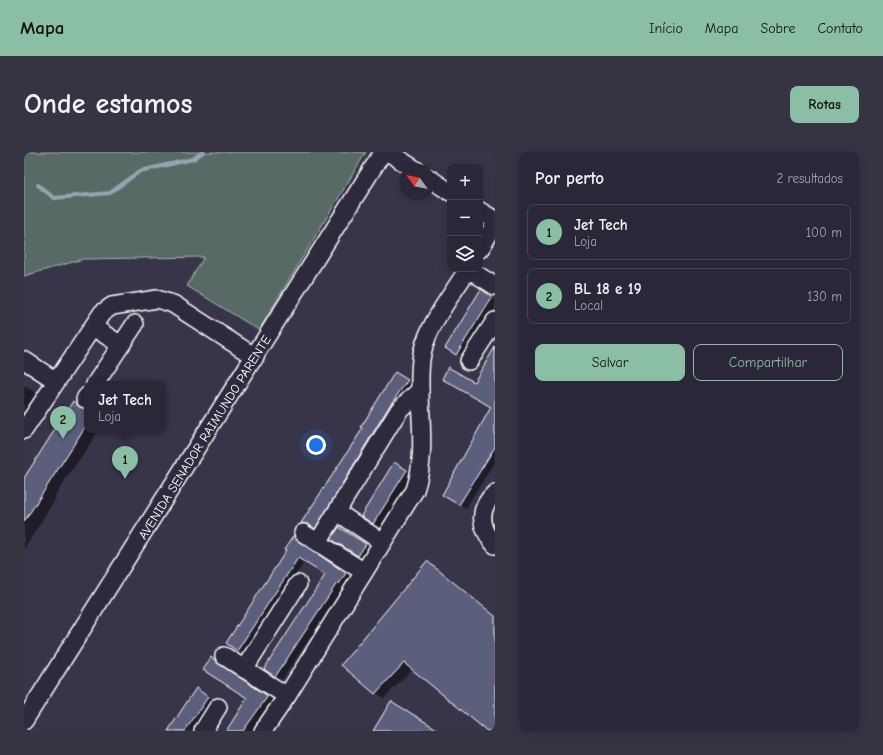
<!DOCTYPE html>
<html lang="pt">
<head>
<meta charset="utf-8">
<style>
	:root { --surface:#2a2838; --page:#363443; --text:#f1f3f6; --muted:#a5a6ae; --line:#464453; --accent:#8abfa5 }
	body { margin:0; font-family:"Comic Neue",sans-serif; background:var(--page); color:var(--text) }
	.controls { position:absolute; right:12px; top:12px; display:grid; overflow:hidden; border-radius:8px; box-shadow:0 2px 10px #0003 }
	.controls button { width:36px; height:36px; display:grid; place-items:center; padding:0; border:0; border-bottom:1px solid var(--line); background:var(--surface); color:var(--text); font:20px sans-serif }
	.compass { position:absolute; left:375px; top:12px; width:36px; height:36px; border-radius:50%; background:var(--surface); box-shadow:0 2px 10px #0003; rotate:303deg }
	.you { position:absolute; left:292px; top:293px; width:14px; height:14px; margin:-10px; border:3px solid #fff; border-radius:50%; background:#1a73e8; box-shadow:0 0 0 6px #1a73e833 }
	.badge { display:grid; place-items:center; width:26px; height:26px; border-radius:50%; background:var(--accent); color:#111; font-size:13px; font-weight:700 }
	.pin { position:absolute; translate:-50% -33px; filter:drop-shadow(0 1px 2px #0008) }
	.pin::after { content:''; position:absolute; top:21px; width:14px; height:12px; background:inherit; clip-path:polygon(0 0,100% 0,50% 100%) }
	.popup { position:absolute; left:60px; top:229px; width:82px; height:52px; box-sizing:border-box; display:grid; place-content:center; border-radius:8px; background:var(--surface); filter:drop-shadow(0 1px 3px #0005); font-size:13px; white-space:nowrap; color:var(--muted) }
	.popup b { font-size:15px; color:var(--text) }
	.popup::after { content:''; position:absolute; left:50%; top:100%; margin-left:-8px; border:8px solid transparent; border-top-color:var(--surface) }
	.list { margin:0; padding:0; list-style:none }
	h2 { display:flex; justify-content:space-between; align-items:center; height:52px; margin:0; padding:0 16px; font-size:17px }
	h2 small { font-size:13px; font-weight:400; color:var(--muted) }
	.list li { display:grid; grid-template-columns:26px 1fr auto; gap:12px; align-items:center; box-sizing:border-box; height:56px; margin:0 8px 8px; padding:0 8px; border:1px solid var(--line); border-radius:8px }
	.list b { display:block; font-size:15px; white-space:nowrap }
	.list p { margin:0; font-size:13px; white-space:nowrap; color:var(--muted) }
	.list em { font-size:13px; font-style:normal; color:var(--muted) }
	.actions { display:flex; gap:8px; padding:12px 16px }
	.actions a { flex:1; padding:9px 0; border:1px solid var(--accent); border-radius:8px; text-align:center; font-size:14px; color:var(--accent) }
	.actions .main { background:var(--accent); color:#111 }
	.icon { flex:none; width:22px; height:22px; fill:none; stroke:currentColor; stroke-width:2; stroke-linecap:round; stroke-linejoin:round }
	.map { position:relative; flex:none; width:471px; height:579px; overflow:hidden; border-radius:8px }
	header { display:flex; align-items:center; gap:24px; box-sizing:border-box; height:56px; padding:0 20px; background:var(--accent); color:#111 }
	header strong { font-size:19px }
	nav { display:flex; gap:22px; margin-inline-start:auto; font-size:14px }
	.intro { display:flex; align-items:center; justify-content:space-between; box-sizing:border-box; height:96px; padding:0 24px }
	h1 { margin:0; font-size:28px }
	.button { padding:10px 18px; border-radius:8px; background:var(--accent); color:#111; font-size:14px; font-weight:700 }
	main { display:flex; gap:24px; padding:0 24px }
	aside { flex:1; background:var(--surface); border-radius:8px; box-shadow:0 2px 10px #0003 }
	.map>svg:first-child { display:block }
	.green { fill:#586b65; stroke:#acb5b2 }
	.shadow { fill:#0007 }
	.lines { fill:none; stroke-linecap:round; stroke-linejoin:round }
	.stream { stroke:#96a4af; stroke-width:4 }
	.building { fill:#5b5f7c; stroke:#fff }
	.minor-casing { stroke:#fff; stroke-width:20 }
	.minor { stroke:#2f2a3d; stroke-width:17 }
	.labels { text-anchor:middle; stroke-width:3; stroke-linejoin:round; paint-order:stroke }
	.street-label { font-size:13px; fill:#fff; stroke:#2f2a3d }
</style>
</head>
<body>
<header>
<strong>Mapa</strong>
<nav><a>Início</a><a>Mapa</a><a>Sobre</a><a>Contato</a></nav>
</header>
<div class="intro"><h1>Onde estamos</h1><a class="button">Rotas</a></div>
<main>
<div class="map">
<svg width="471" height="579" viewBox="0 0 471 579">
	<rect width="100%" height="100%" fill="#38354a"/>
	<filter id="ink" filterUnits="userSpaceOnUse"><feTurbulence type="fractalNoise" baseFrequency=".025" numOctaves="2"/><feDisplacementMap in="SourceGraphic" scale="8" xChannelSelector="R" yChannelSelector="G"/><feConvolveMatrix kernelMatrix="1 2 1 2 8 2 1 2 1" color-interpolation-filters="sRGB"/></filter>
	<g filter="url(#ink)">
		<path class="green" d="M0,0H342L235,178L163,134L180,105L59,107L0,124Z"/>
		<g class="shadow">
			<path d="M463,142L471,148V155L439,205L422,195Z"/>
			<path d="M471,197V309L442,356L419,343L469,255L451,231Z"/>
			<path d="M371,222L390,232L298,379L279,371L340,276Z"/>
			<path d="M0,234L16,243L4,262L0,260Z"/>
			<path d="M50,251L63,259V278H75L30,345L32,346L0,397V329Z"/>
			<path d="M370,311L389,322L356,375L349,371Z"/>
			<path d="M322,380L348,397L341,407L309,387Z"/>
			<path d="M270,384L276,388L280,394L328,425L322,435L320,434L258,528L241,517L302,423L281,409L220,502L203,490L263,398Z"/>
			<path d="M404,410L471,463V579H464L389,517L360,546L352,541Z"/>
			<path d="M187,507L249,548L229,579H203L224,546Z"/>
			<path d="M178,541L190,550L170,579H146Z"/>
		</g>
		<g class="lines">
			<path class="stream" d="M14,33L30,46L86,41L116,19L169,7L179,0"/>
		</g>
		<g class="building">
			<path d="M457,137L468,145L432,203L421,196Z"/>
			<path d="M471,195V295L435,353L418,343L467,255L418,227L424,215L450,230Z"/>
			<path d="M371,220L384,228L366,253L291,377L284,372L277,371L339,276L337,275Z"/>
			<path d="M49,249L56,255L63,256V272L0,370V326Z"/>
			<path d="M370,310L383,318L349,372L337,364Z"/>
			<path d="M315,375L342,392L334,404L307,387Z"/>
			<path d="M270,383L274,389L322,421L315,432L313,431L251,525L240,517L301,423L274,406L213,499L202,491L262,399L260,398Z"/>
			<path d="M403,409L471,464V579H463L380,511L351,542L317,513Z"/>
			<path d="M187,505L195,512L244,544L219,579H202L223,546L179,518Z"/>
			<path d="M172,536L184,545L161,579H144Z"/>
			<path d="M367,549L416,579H349Z"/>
		</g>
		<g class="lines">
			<defs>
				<g id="minor">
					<path d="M364,0L392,18"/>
					<path d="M405,26L426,40"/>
					<path d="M456,59L471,68"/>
					<path d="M456,97L471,72"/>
					<path d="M444,117L471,134"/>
					<path d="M69,175L97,193"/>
					<path d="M0,208L32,229"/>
					<path d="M445,209L471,169"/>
					<path d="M71,232L111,172"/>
					<path d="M61,247L63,244"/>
					<path d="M0,278L78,161L88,154L133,147L149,152L231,205"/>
					<path d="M471,341C453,357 456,376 471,393"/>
					<path d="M313,360L358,390"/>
					<path d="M279,381L340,420"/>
					<path d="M294,390L375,258L396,238"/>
					<path d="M200,504L263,544"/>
					<path d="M220,517L274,432"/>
					<path d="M0,569L359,0"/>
					<path d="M179,579L194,555"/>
					<path d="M239,579L263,544L391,338C405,296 392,252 397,208C400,177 428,143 444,117"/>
				</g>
			</defs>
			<use href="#minor" class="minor-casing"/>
			<use href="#minor" class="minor"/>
		</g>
	</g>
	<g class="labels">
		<g class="street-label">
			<text transform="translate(180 285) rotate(-58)" y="5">AVENIDA SENADOR RAIMUNDO PARENTE</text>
		</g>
	</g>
</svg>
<div class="controls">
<button>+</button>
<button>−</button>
<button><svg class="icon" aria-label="layers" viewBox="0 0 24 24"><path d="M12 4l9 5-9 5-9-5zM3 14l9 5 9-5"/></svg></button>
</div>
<svg class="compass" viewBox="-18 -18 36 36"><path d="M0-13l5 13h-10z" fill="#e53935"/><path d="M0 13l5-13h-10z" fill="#a5a6ae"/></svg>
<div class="you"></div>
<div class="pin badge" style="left:101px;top:327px">1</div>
<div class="popup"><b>Jet Tech</b>Loja</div>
<div class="pin badge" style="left:39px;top:287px">2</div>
</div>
<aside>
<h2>Por perto<small>2 resultados</small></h2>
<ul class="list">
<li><span class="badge">1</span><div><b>Jet Tech</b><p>Loja</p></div><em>100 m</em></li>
<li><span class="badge">2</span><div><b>BL 18 e 19</b><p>Local</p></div><em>130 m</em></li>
</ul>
<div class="actions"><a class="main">Salvar</a><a>Compartilhar</a></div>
</aside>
</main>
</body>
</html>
